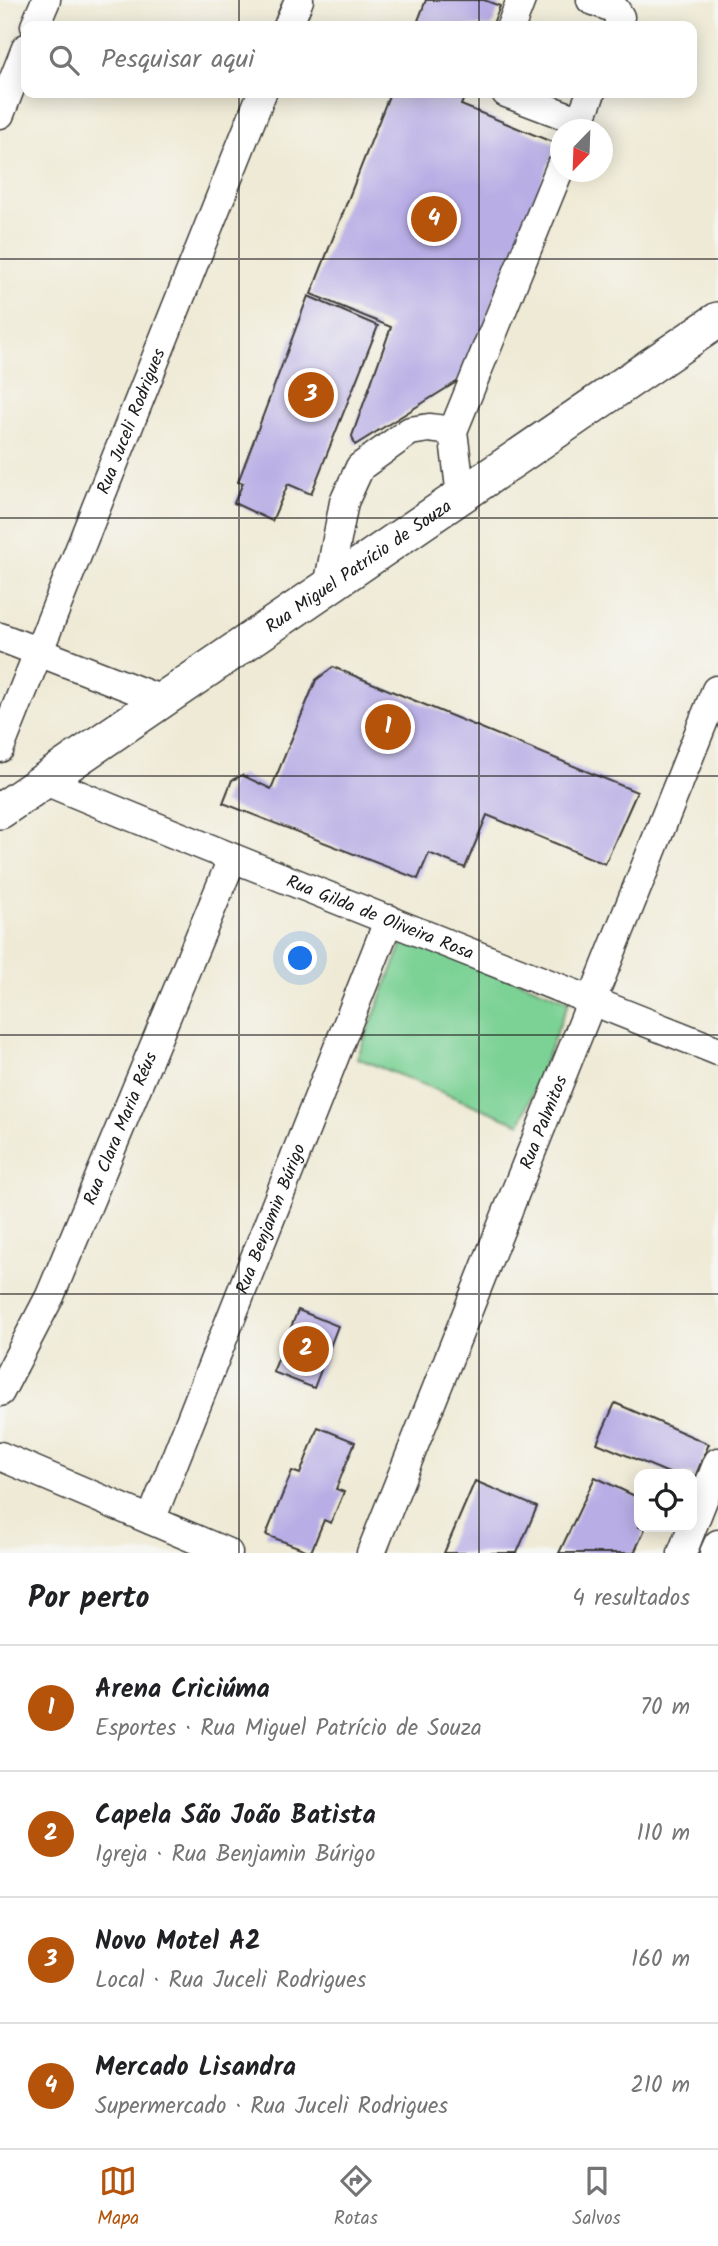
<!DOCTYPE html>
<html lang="pt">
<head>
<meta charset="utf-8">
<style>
	:root { --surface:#fff; --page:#f6f6f6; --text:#202124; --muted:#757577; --line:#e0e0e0; --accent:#b45309 }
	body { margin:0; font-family:Kalam,sans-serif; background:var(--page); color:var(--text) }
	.controls { position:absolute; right:21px; bottom:21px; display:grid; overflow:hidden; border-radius:14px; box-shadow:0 4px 18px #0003 }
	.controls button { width:63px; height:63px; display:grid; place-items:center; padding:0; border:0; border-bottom:2px solid var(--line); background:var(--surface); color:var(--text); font:35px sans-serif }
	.compass { position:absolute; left:550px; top:119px; width:63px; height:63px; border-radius:50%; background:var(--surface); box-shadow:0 4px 18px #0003; rotate:203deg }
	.you { position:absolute; left:301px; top:959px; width:24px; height:24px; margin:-18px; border:5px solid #fff; border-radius:50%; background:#1a73e8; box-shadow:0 0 0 10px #1a73e833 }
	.badge { display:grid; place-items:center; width:46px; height:46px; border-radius:50%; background:var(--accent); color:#fff; font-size:23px; font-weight:700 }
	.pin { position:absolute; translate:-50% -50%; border:4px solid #fff; box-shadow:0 2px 7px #0006 }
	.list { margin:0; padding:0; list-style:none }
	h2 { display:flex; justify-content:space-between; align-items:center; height:91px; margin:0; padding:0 28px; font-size:30px }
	h2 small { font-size:23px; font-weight:400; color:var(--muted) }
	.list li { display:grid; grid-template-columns:46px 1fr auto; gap:21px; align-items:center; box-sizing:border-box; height:126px; padding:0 28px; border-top:2px solid var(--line) }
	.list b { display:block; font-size:26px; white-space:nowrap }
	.list p { margin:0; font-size:23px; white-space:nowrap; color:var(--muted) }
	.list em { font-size:23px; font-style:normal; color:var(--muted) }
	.icon { flex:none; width:38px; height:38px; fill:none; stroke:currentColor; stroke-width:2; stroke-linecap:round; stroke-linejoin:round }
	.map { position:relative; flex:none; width:718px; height:1553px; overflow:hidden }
	.search { position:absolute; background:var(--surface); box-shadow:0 4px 18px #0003; left:21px; right:21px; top:21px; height:77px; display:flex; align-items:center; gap:18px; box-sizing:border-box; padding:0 24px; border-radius:14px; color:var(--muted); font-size:26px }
	.sheet { height:595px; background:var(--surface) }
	nav { display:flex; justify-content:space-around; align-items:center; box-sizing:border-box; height:98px; border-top:2px solid var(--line); background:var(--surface); font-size:19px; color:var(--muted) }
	nav a { display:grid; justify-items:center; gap:4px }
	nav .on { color:var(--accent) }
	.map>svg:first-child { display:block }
	.green { fill:#7bd195; stroke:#4c7658; stroke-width:2 }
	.building { fill:#b8ade5 }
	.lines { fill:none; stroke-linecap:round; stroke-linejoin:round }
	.minor-casing { stroke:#3c3b38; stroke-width:31 }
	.major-casing { stroke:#3c3b38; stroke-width:38 }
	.minor { stroke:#fff; stroke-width:28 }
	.major { stroke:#fff; stroke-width:35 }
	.grid { fill:none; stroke:#1c1c1c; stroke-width:2; stroke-opacity:0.55 }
	.labels { text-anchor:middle; stroke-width:6; stroke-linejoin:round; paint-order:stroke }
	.street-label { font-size:18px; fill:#1c1c1c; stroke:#f6f6f2 }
</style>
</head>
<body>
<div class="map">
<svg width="718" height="1553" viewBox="0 0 718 1553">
	<rect width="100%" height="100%" fill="#f6f6f2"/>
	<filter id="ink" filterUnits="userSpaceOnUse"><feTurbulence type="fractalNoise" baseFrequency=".0143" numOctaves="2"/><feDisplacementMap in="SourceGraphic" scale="14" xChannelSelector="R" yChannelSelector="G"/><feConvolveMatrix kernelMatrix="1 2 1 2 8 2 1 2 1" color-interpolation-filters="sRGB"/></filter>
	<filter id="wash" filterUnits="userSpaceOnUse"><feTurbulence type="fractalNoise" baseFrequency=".00686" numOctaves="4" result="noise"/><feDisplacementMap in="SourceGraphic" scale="28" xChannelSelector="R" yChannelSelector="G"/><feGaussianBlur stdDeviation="1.57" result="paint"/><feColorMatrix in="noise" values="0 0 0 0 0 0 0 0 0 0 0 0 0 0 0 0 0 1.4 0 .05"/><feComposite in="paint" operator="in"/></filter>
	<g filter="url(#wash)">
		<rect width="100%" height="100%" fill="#efead5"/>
		<path class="green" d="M406,935L569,1001L520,1124L357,1058Z"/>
		<g id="blocks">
			<g class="building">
				<path d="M426,0H484L500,6L492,26H416Z"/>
				<path d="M390,93H466L461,105L557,144L485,322L479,368L355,445L352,436L391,327L311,294Z"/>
				<path d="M308,296L378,326L311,494L288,484L272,521L234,503L243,483L238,482Z"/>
				<path d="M333,667L637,792L605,864L487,815L465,868L429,853L418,879L223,803L232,780L242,775L271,789L316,680Z"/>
				<path d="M298,1310L338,1326L314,1388L273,1372Z"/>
				<path d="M615,1403L709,1444L692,1484V1474H671L597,1443Z"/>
				<path d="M318,1427L355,1442L336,1489L344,1492L331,1523L324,1520L311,1552L266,1535L292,1471L300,1474Z"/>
				<path d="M595,1477L639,1498V1527H646L634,1553H559Z"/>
				<path d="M475,1481L537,1507L517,1553H444Z"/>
			</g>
		</g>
	</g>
	<g filter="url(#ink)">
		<use href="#blocks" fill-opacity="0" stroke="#3c3b38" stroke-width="2"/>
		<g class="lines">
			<defs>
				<g id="minor">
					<path d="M591,0L615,9L620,17L618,26"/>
					<path d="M35,26L46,0"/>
					<path d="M288,26L299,0"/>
					<path d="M511,26L521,0"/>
					<path d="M506,93L580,121"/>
					<path d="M0,114L26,48"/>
					<path d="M576,130L591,93"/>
					<path d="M461,496L453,431L560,168"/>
					<path d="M328,587L344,502L360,467L410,431L429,428L453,431"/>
					<path d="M0,637L162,700"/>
					<path id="s1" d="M0,748L262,93"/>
					<path id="s2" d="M43,780C267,874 493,961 718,1051"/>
					<path id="s3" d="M0,1392L50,1296L232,859"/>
					<path d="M0,1456L228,1553"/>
					<path id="s4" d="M151,1520L389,919"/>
					<path id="s5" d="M371,1553L716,690"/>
					<path d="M682,1553L718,1462"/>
					<path d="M714,1553L718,1544"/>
				</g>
				<g id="major">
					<path id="s6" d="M0,811L718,320"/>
				</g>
			</defs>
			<use href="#minor" class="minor-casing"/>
			<use href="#major" class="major-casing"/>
			<use href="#minor" class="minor"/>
			<use href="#major" class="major"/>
		</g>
	</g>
	<path class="grid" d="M239,0V26M479,0V26M239,93V1553M479,93V1553M0,259H718M0,518H718M0,776H718M0,1035H718M0,1294H718"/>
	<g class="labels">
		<g class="street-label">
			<text dy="6" stroke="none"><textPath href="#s1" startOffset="352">Rua Juceli Rodrigues</textPath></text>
			<text dy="6" stroke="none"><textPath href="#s6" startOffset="434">Rua Miguel Patrício de Souza</textPath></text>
			<text dy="6" stroke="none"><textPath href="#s2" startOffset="364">Rua Gilda de Oliveira Rosa</textPath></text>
			<text dy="6" stroke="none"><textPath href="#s5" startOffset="464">Rua Palmitos</textPath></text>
			<text dy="6" stroke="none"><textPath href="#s3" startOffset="290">Rua Clara Maria Réus</textPath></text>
			<text dy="6" stroke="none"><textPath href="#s4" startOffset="324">Rua Benjamin Búrigo</textPath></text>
		</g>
	</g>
</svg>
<div class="controls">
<button><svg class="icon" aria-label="locate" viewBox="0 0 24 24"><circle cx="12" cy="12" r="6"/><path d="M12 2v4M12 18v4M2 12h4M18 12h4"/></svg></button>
</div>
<svg class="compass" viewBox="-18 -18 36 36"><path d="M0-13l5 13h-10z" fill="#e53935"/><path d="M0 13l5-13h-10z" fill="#757577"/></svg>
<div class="you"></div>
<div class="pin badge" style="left:388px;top:727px">1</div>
<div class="pin badge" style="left:306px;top:1349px">2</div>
<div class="pin badge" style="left:311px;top:395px">3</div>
<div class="pin badge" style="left:434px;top:219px">4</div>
<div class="search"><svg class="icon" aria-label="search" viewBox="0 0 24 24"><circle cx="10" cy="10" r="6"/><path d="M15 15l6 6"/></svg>Pesquisar aqui</div>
</div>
<section class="sheet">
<h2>Por perto<small>4 resultados</small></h2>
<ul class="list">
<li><span class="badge">1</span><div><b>Arena Criciúma</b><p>Esportes · Rua Miguel Patrício de Souza</p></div><em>70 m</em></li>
<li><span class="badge">2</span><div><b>Capela São João Batista</b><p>Igreja · Rua Benjamin Búrigo</p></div><em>110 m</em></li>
<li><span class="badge">3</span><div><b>Novo Motel A2</b><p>Local · Rua Juceli Rodrigues</p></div><em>160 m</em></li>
<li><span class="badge">4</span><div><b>Mercado Lisandra</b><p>Supermercado · Rua Juceli Rodrigues</p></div><em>210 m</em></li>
</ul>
</section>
<nav>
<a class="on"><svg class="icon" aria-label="map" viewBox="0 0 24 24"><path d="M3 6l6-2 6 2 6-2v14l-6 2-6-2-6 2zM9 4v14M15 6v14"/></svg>Mapa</a>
<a><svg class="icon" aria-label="directions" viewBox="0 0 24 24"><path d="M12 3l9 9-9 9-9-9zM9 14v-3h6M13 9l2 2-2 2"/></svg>Rotas</a>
<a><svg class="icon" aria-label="saved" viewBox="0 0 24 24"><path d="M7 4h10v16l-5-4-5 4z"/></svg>Salvos</a>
</nav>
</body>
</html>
